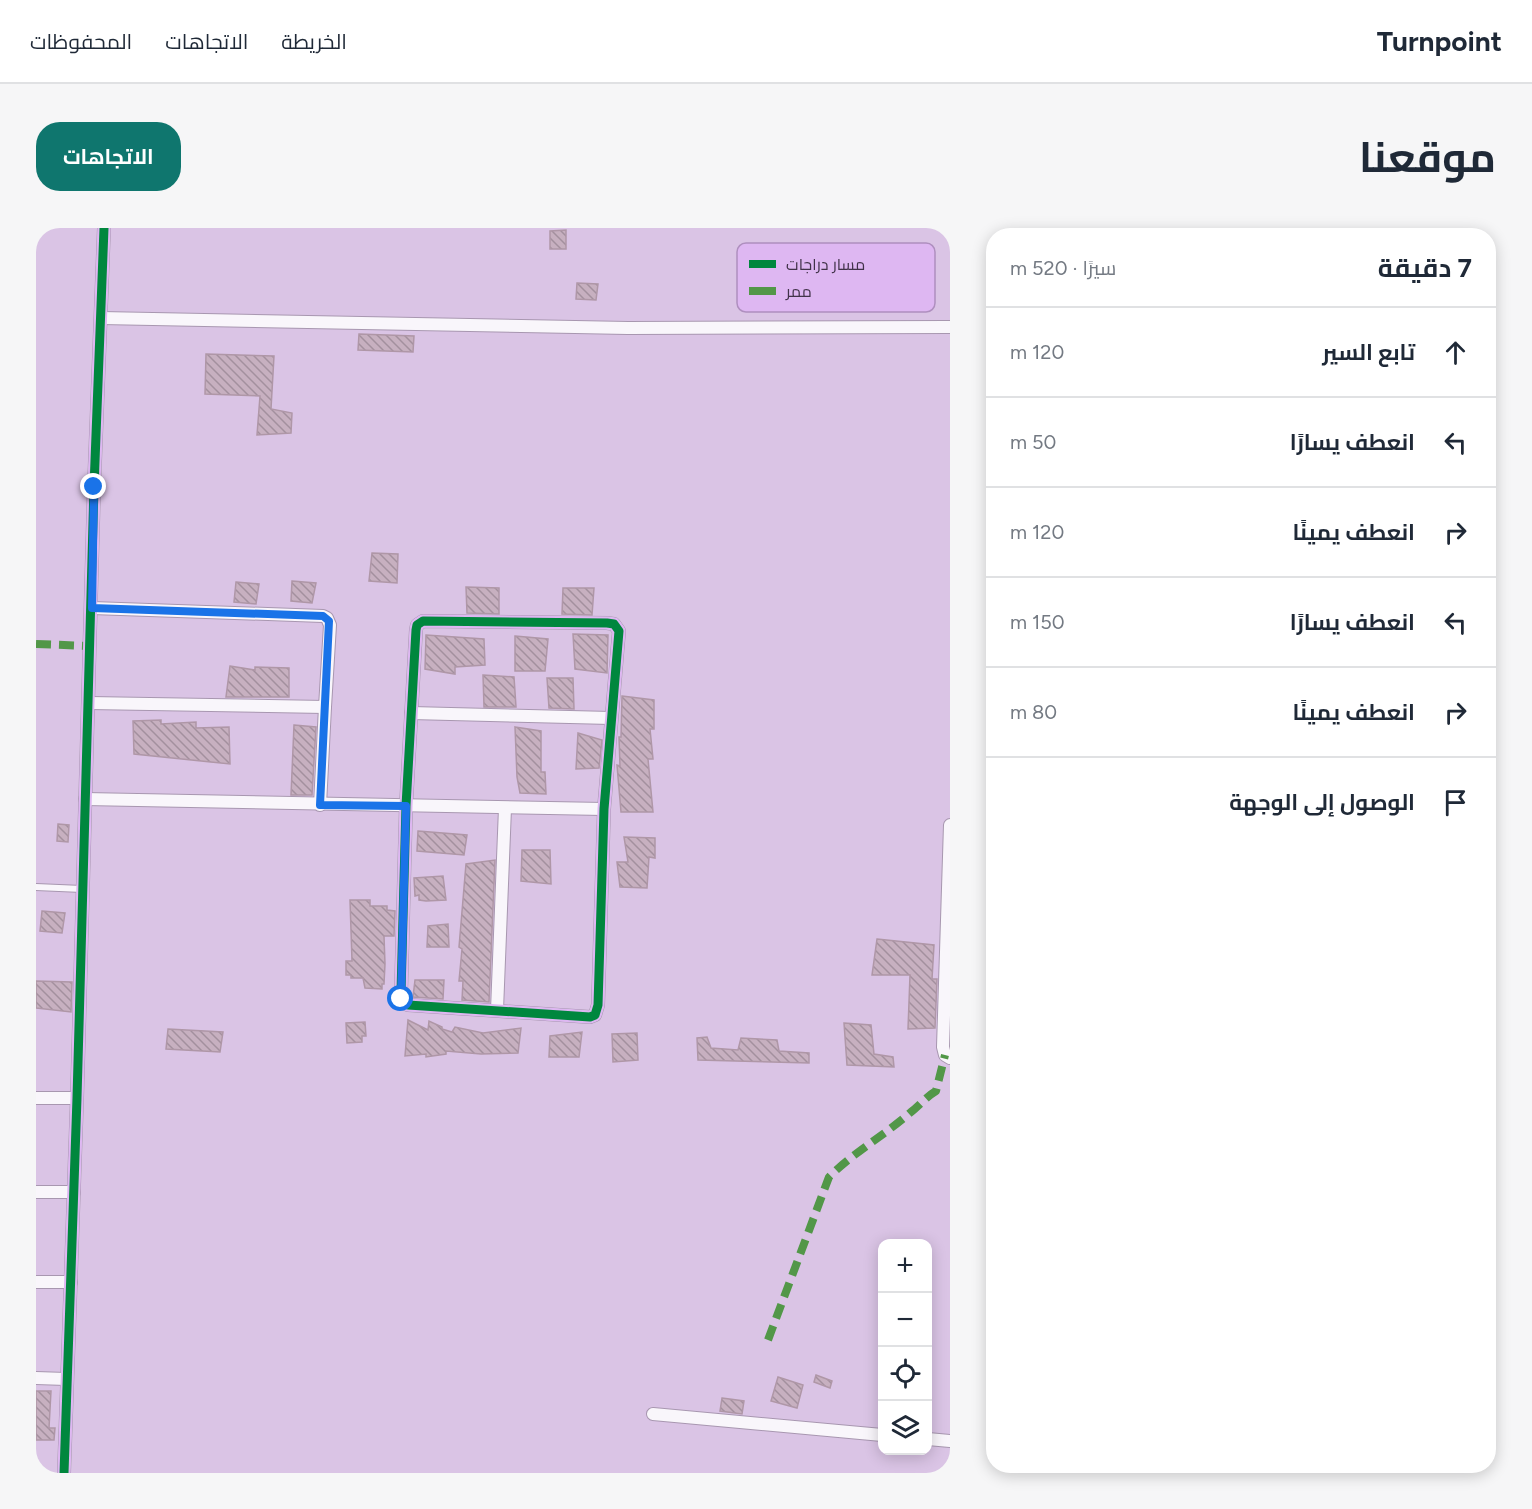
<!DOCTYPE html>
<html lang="ar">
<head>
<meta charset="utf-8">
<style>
	:root { --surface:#fff; --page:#f6f6f7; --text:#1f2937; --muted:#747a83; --line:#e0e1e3; --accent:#0f766e }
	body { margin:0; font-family:Figtree,Cairo,sans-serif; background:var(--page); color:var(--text); direction:rtl }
	.controls { position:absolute; right:18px; bottom:18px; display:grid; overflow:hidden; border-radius:12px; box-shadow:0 3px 15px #0003 }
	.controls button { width:54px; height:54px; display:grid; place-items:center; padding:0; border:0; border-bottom:2px solid var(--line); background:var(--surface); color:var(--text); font:30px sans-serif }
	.stop { position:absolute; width:18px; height:18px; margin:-14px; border:4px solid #1a73e8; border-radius:50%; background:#fff }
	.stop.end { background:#1a73e8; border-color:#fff; box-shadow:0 2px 6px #0008 }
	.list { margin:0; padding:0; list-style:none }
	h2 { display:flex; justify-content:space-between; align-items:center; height:78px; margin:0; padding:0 24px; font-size:26px }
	h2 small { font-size:20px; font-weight:400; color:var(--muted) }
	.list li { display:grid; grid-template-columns:39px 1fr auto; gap:18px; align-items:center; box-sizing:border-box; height:90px; padding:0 24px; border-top:2px solid var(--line) }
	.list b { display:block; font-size:22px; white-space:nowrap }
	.list em { font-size:20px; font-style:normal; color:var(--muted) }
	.icon { flex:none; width:33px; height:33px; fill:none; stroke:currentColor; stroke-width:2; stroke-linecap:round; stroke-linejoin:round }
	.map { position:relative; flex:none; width:914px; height:1245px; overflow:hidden; direction:ltr; border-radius:24px }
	header { display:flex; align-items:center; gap:36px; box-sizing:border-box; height:84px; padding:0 30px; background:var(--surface); border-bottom:2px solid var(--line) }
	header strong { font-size:28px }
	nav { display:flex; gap:33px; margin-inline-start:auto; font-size:21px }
	.intro { display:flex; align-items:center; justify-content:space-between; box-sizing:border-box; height:144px; padding:0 36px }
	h1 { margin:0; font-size:42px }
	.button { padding:15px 27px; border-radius:24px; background:var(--accent); color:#fff; font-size:21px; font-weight:700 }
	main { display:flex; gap:36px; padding:0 36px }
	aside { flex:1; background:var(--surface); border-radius:24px; box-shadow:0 3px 15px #0003 }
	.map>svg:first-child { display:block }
	.building { fill:url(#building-back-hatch); stroke:#af97a7; stroke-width:1.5 }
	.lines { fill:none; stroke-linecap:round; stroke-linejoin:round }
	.service-casing { stroke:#a897b0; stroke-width:8 }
	.minor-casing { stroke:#a897b0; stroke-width:14 }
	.service { stroke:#f9f6fb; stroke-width:6 }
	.minor { stroke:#f9f6fb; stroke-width:12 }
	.quiet { stroke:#529748; stroke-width:8; stroke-dasharray:15 8; stroke-linecap:butt }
	.cycleway-casing { stroke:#deb7f2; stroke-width:13 }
	.cycleway { stroke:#00873e; stroke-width:9 }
	.route { stroke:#1a73e8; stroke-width:8 }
	.key { fill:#deb7f2; stroke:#af8fbf; stroke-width:1.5 }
	.key-label { font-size:16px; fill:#413249 }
</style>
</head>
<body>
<header>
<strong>Turnpoint</strong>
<nav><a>الخريطة</a><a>الاتجاهات</a><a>المحفوظات</a></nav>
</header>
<div class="intro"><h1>موقعنا</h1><a class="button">الاتجاهات</a></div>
<main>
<aside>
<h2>7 دقيقة<small>سيرًا · 520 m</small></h2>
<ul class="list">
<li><svg class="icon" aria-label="ahead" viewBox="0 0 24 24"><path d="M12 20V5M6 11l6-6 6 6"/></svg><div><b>تابع السير</b></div><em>120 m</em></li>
<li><svg class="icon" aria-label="left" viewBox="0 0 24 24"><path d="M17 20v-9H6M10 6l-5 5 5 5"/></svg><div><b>انعطف يسارًا</b></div><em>50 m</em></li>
<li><svg class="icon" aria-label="right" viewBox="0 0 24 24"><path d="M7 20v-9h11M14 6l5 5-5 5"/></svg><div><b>انعطف يمينًا</b></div><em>120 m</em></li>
<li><svg class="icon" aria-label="left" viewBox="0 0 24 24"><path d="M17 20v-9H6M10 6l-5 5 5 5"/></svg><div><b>انعطف يسارًا</b></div><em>150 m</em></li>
<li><svg class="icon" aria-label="right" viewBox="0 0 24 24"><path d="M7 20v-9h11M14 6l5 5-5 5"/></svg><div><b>انعطف يمينًا</b></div><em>80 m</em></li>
<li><svg class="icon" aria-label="arrive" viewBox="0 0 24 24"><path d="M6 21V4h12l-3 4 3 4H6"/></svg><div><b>الوصول إلى الوجهة</b></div></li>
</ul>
</aside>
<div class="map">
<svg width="914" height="1245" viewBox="0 0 914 1245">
	<defs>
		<pattern id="building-back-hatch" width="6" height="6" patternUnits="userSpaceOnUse" patternTransform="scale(1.5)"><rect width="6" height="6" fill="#c7b0c0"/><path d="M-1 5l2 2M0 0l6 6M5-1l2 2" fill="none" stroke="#a3909e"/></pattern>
	</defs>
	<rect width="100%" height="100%" fill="#dac4e5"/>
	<g class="building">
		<path d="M530,2V21H514V3Z"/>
		<path d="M541,55L562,56L560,72L540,71Z"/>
		<path d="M323,106L378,108L377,124L322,122Z"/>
		<path d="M170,126L238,128L235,181L256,185L255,205L221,207L224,168L169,166Z"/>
		<path d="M336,325L362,326L361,355L333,353Z"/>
		<path d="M256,353L280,355L276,375L255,373Z"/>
		<path d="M200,354L223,356L220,376L198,374Z"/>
		<path d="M430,359L463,360V386L431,385Z"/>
		<path d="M527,360H558L556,387L526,386Z"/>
		<path d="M537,406L572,407L571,445L539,441Z"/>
		<path d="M390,407L448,411L449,437L419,439V446L389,441Z"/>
		<path d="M479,408L512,411L509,443H479Z"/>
		<path d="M194,438L219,442V439L253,440V469H190Z"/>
		<path d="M447,447L478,449L480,479H448Z"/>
		<path d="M511,450H537L538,481L513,480Z"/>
		<path d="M586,468L618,472V501H614L617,531H612L617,584H585L581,537L584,538L583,509H585Z"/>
		<path d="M125,492V496L160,494V500L193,499L194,536L98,526L97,493Z"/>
		<path d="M258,497L280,499L276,567H255Z"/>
		<path d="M479,499L505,503V544H509L510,566L484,565L481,549Z"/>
		<path d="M542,505L566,512L563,540L540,541Z"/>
		<path d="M22,596L33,597L32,614L21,613Z"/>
		<path d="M382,603L431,607L428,627L381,623Z"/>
		<path d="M588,609L619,610V630L613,629L611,660L584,659L581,634H592Z"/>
		<path d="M486,622H514L515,656L485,653Z"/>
		<path d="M459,632L453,774L426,772L427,753H423L426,721L423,719L430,636Z"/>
		<path d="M407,648L410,672L390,673L383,672V667L379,668L378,650Z"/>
		<path d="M314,672H334V678H351V682L359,683L358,708H348L349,736L348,756H346V761L329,760L327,750H315V747H310V733H316Z"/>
		<path d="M6,683L29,685L26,705L4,703Z"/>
		<path d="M412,696L413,719H391L392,698Z"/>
		<path d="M841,711L898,717L896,751H901L899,800L872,801L874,747H836Z"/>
		<path d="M379,752H408L407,771L377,769Z"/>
		<path d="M0,753L36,754L35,784L0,780Z"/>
		<path d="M372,792L392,802L393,793L406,799V801L416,804L419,799L447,805L485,800L482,825L445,826L410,823V826L390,829V826L369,828Z"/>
		<path d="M329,794L330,808H326V814L311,815L310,795Z"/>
		<path d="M808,795L835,797L838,826L857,829L858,839L811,837Z"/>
		<path d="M132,801L187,804L184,824L130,821Z"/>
		<path d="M546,804L543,829H513L514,808Z"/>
		<path d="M601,805L602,832L577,834L576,806Z"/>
		<path d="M671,809L675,820L702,822L705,810L741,812L743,823L773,825V835L662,832L661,810Z"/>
		<path d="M780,1147L796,1153L794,1160L778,1154Z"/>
		<path d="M742,1149L767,1157L761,1180L735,1173Z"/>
		<path d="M0,1163H15L13,1200H19L18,1212H0Z"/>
		<path d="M686,1170L708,1173L706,1186L684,1183Z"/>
	</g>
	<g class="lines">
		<defs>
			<path id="service" d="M0,659L46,661"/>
			<g id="minor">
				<path d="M65,90L592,100L914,99"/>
				<path d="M387,393L571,395L578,396L583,403L568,581L562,777L559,787L554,789L372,777L366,774L365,764L370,578L380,402L381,397Z"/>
				<path d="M53,475L289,479L294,397L291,390L287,388L56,380"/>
				<path d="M375,485L575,490"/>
				<path d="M49,571L568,581"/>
				<path d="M284,577L289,479"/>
				<path d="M914,597L907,819L909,827L914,830"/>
				<path d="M461,782L469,580"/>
				<path d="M0,870H41"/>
				<path d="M0,964H38"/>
				<path d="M0,1054H35"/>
				<path d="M0,1150L30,1151"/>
				<path d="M617,1186L846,1207"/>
				<path d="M892,1211L914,1213"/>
				<path d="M28,1245L41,870L58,259L68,0"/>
			</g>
		</defs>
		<use href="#service" class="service-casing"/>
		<use href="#minor" class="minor-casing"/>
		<use href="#service" class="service"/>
		<use href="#minor" class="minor"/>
		<g class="quiet">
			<path d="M0,416L55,418"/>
			<path d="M732,1112L793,949C818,924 849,907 875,884C884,877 890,869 900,863L909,827"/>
		</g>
		<defs>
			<g id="cycleway">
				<path d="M387,393L571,395L578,396L583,403L568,581L562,777L559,787L554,789L372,777L366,774L365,764L370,578L380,402L381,397Z"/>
				<path d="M28,1245L41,870L58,259L68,0"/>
			</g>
		</defs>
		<use href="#cycleway" class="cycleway-casing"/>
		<use href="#cycleway" class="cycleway"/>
	</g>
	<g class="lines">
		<path class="route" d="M58,259L56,380L287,388L293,393L284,577L370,578L365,771"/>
	</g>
	<rect x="701" y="15" width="198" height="69" rx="9" class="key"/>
	<rect x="713" y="32" width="27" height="8" fill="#00873e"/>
	<rect x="713" y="59" width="27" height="8" fill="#529748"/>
	<g class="key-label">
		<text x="750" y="42">مسار دراجات</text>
		<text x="750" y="69">ممر</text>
	</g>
</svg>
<div class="controls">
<button>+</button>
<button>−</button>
<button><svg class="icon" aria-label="locate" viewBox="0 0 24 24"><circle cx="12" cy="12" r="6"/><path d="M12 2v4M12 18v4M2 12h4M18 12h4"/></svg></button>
<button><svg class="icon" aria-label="layers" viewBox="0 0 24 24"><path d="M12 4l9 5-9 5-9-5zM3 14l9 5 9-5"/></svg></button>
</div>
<div class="stop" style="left:365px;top:771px"></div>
<div class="stop end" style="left:58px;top:259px"></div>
</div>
</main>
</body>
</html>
